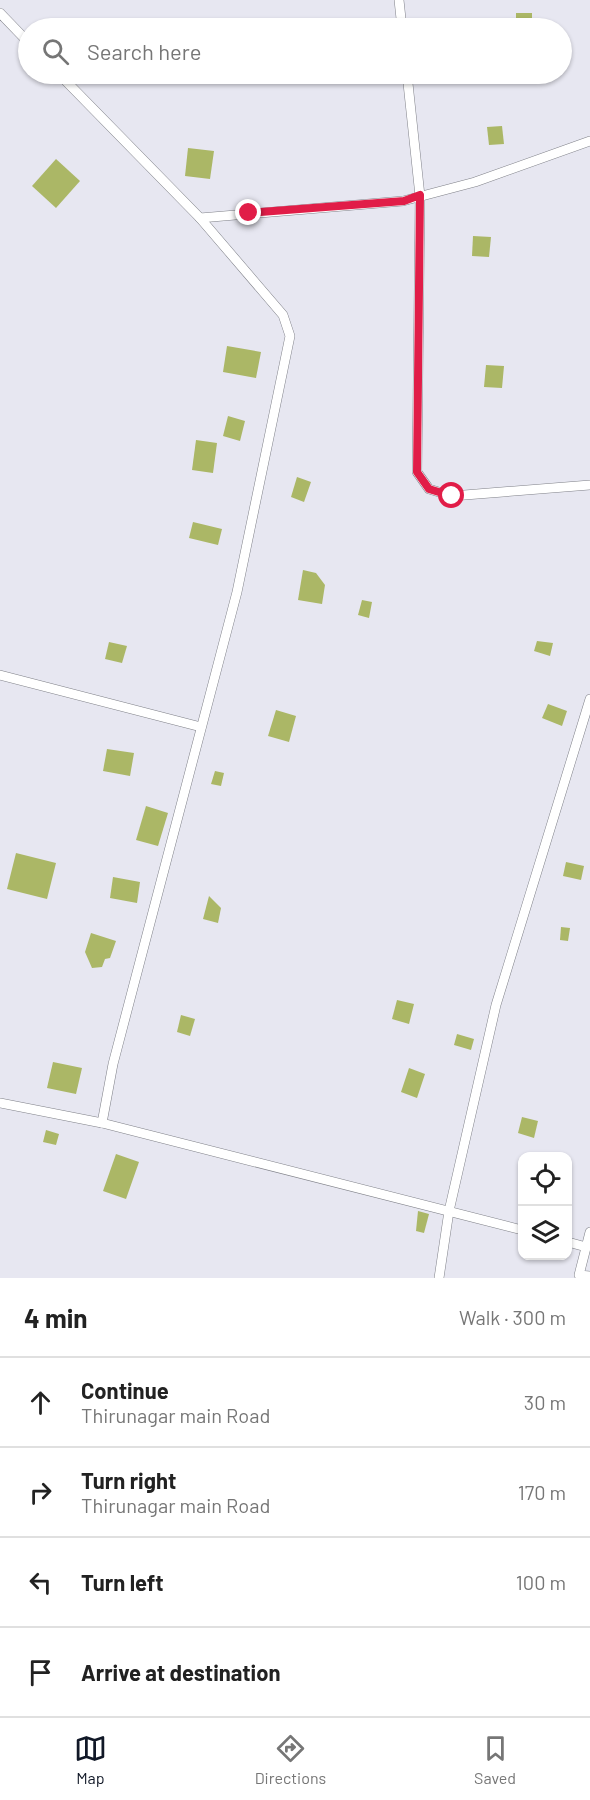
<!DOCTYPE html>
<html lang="en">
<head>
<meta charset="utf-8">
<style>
	:root { --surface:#fff; --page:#f2f2f2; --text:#222; --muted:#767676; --line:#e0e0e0; --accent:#111827 }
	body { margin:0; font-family:Barlow,sans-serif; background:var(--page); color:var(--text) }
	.controls { position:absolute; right:18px; bottom:18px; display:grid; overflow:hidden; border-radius:12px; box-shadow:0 2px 4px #0004 }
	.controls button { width:54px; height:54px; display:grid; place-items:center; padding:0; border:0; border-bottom:2px solid var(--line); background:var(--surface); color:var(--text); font:30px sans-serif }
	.stop { position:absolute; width:18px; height:18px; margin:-14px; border:4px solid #e11d48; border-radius:50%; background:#fff }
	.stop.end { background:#e11d48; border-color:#fff; box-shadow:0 2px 6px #0008 }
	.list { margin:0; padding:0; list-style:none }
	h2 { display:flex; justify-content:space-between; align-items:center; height:78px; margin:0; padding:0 24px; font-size:26px }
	h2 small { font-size:20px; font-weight:400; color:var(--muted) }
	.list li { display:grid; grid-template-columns:39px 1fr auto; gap:18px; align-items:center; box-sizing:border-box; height:90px; padding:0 24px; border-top:2px solid var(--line) }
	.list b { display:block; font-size:22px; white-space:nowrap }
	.list p { margin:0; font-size:20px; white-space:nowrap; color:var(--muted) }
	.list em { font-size:20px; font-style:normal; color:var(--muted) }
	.icon { flex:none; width:33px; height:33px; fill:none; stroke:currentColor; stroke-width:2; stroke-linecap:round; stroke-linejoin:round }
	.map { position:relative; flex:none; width:590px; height:1278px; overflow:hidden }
	.search { position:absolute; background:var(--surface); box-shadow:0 2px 4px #0004; left:18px; right:18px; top:18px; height:66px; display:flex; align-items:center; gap:15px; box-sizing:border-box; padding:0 21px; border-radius:33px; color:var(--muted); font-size:22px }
	.sheet { height:438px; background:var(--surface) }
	nav { display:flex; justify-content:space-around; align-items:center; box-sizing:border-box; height:84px; border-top:2px solid var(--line); background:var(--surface); font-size:16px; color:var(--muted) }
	nav a { display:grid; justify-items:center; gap:3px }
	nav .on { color:var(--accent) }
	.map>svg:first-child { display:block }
	.building { fill:#abb766 }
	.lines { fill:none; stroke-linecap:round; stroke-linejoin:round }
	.minor-casing { stroke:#7f8088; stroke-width:10 }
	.minor { stroke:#fff; stroke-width:9 }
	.route { stroke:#e11d48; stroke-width:8 }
</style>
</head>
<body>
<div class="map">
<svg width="590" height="1278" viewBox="0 0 590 1278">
	<rect width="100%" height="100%" fill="#e7e7f1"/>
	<g class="building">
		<rect x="516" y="13" width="16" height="15"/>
		<path d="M502,126L504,144L489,145L487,127Z"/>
		<path d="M188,148L214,151L210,179L185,176Z"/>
		<path d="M56,159L80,181L56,208L32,186Z"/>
		<path d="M473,236L491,237L489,257L472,256Z"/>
		<path d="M227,346L261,352L256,378L223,372Z"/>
		<path d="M486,365L504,366L502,388L484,387Z"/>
		<path d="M228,416L245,421L240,441L223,436Z"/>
		<path d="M196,440L217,443L213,473L192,470Z"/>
		<path d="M297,477L311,482L304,502L291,497Z"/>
		<path d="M193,522L222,529L218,545L189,538Z"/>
		<path d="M303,570L316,573L325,585L322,604L298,600Z"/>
		<path d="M362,600L372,602L369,618L358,615Z"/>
		<path d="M537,641L553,643L550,656L534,651Z"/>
		<path d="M109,642L127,646L122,663L105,659Z"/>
		<path d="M548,704L567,711L562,726L542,718Z"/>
		<path d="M276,710L296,716L289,742L268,736Z"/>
		<path d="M107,749L134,753L130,776L103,771Z"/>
		<path d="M215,771L224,773L221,786L211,784Z"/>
		<path d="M146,806L168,813L158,846L136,840Z"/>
		<path d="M16,853L56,863L47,899L7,889Z"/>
		<path d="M566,862L584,866L581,880L563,876Z"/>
		<path d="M113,877L140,882L137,903L110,898Z"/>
		<path d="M209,896L221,908L218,923L203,919Z"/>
		<path d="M561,927L570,928L568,941L560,940Z"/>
		<path d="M91,933L116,941L110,958L105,959L102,967L92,968L85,952Z"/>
		<path d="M397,1000L414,1004L409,1024L392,1019Z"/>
		<path d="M181,1015L195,1019L190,1036L177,1032Z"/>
		<path d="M457,1034L474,1039L471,1050L454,1045Z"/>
		<path d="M53,1062L82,1068L76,1094L47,1088Z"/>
		<path d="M409,1068L425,1074L417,1098L401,1092Z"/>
		<path d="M522,1117L538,1121L534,1138L518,1133Z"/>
		<path d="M46,1130L59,1134L56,1145L43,1142Z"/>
		<path d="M116,1154L139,1162L126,1199L103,1191Z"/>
		<path d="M418,1211L429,1214L424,1233L416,1231Z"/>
	</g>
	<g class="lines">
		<defs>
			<g id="minor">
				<path d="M399,0L402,28"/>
				<path d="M0,13L28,42"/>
				<path d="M59,74L200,218L283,315L290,336L237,592L113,1064L102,1123"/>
				<path d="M407,74L420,196L417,472L429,489L452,496L590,485"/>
				<path d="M200,218L403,201L475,182L590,141"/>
				<path d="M0,675L201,727"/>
				<path d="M0,1103L102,1123L522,1230"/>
				<path d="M590,1232L579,1275L590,1276"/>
				<path d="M568,1242L586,1247"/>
				<path d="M439,1278L449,1211L496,1005L590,699"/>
			</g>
		</defs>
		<use href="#minor" class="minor-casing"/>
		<use href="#minor" class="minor"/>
	</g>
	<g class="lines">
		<path class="route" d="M249,213L404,201L420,195L417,472L429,489L452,496"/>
	</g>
</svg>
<div class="controls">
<button><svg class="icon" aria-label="locate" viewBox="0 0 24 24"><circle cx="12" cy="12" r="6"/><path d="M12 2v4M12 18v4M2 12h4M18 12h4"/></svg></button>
<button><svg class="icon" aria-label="layers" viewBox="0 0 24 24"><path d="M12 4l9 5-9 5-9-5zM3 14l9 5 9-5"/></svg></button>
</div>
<div class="stop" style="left:452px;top:496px"></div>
<div class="stop end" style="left:249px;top:213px"></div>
<div class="search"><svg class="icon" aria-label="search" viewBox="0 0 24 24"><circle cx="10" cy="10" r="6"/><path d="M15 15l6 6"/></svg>Search here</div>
</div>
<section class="sheet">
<h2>4 min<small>Walk · 300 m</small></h2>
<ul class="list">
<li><svg class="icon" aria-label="ahead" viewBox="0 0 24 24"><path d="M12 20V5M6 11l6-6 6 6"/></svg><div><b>Continue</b><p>Thirunagar main Road</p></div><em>30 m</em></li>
<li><svg class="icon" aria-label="right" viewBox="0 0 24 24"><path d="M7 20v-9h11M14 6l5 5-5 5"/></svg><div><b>Turn right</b><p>Thirunagar main Road</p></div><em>170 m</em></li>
<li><svg class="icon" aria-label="left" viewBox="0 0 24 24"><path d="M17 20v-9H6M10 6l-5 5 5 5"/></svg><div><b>Turn left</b></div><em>100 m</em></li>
<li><svg class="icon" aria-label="arrive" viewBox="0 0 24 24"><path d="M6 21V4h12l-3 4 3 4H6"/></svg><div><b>Arrive at destination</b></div></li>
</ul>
</section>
<nav>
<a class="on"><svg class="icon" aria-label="map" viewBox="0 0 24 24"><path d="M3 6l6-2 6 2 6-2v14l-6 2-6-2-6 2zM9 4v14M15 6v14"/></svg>Map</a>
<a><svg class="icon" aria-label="directions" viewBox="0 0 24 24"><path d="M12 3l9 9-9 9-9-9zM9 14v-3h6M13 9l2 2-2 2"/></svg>Directions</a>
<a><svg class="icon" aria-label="saved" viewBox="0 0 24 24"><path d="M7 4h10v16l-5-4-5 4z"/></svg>Saved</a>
</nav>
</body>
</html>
